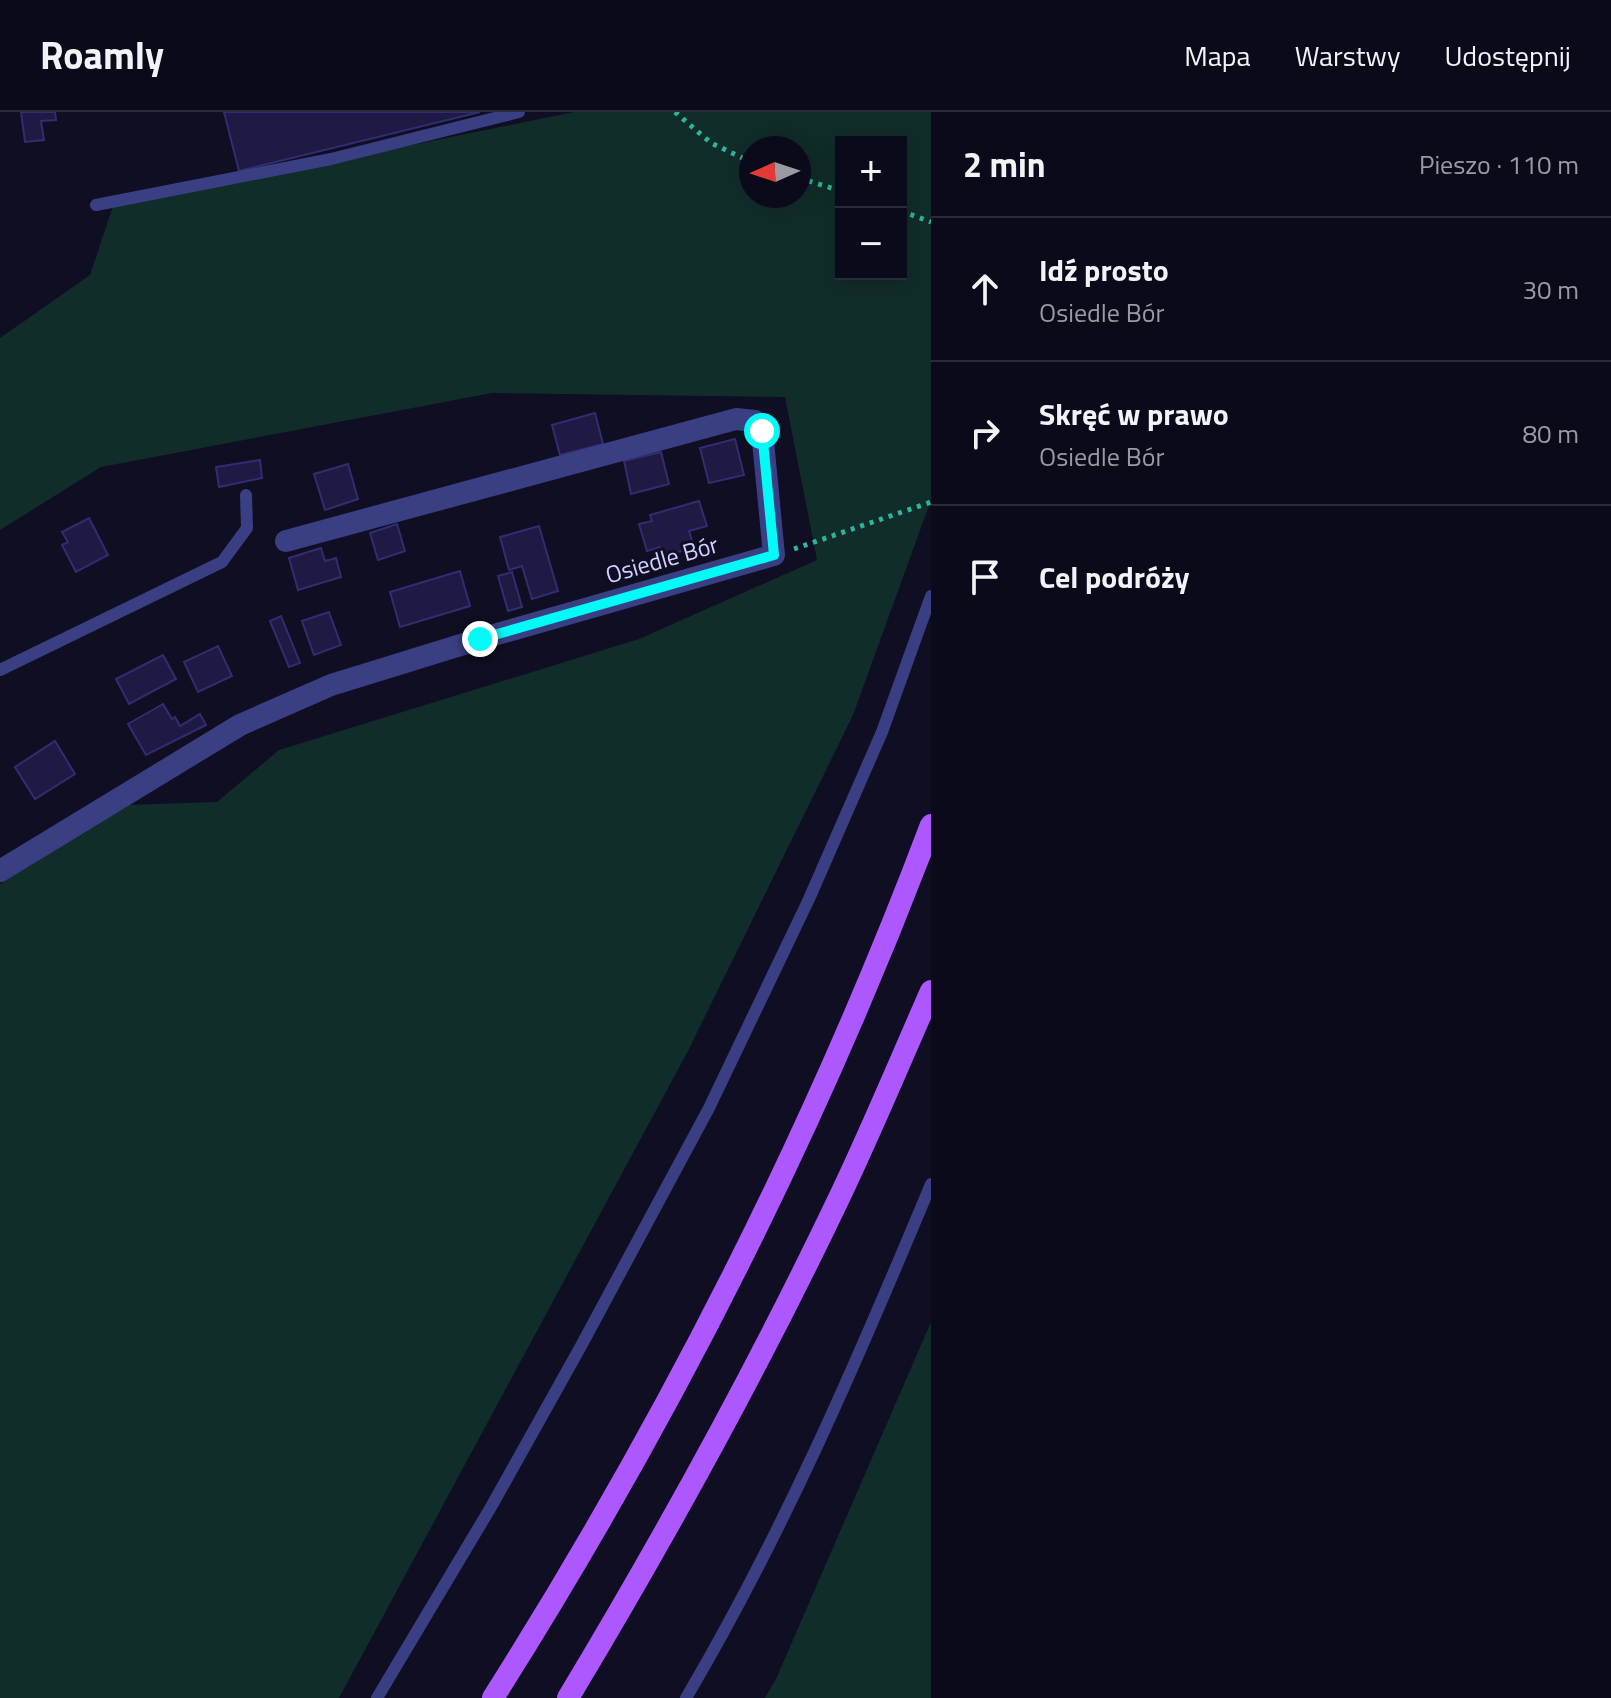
<!DOCTYPE html>
<html lang="pl">
<head>
<meta charset="utf-8">
<style>
	:root { --surface:#0b0a1a; --page:#191827; --text:#f1f3f6; --muted:#9a9aa2; --line:#2b2b39 }
	body { margin:0; font-family:"Titillium Web",sans-serif; background:var(--page); color:var(--text) }
	.controls { position:absolute; right:24px; top:24px; display:grid; overflow:hidden; border-radius:0px; box-shadow:0 4px 20px #0003 }
	.controls button { width:72px; height:72px; display:grid; place-items:center; padding:0; border:0; border-bottom:2px solid var(--line); background:var(--surface); color:var(--text); font:40px sans-serif }
	.compass { position:absolute; left:739px; top:24px; width:72px; height:72px; border-radius:50%; background:var(--surface); box-shadow:0 4px 20px #0003; rotate:267deg }
	.stop { position:absolute; width:24px; height:24px; margin:-18px; border:6px solid #02faf7; border-radius:50%; background:#fff }
	.stop.end { background:#02faf7; border-color:#fff; box-shadow:0 2px 8px #0008 }
	.list { margin:0; padding:0; list-style:none }
	h2 { display:flex; justify-content:space-between; align-items:center; height:104px; margin:0; padding:0 32px; font-size:34px }
	h2 small { font-size:26px; font-weight:400; color:var(--muted) }
	.list li { display:grid; grid-template-columns:52px 1fr auto; gap:24px; align-items:center; box-sizing:border-box; height:144px; padding:0 32px; border-top:2px solid var(--line) }
	.list b { display:block; font-size:30px; white-space:nowrap }
	.list p { margin:0; font-size:26px; white-space:nowrap; color:var(--muted) }
	.list em { font-size:26px; font-style:normal; color:var(--muted) }
	.icon { flex:none; width:44px; height:44px; fill:none; stroke:currentColor; stroke-width:2; stroke-linecap:round; stroke-linejoin:round }
	.map { position:relative; flex:none; width:931px; height:1586px; overflow:hidden }
	header { display:flex; align-items:center; gap:48px; box-sizing:border-box; height:112px; padding:0 40px; background:var(--surface); border-bottom:2px solid var(--line) }
	header strong { font-size:38px }
	nav { display:flex; gap:44px; margin-inline-start:auto; font-size:28px }
	main { display:flex }
	aside { flex:1; background:var(--surface) }
	.map>svg:first-child { display:block }
	.green { fill:#112d29; fill-rule:evenodd }
	.building { fill:#1e1a44; stroke:#322c70; stroke-width:2 }
	.lines { fill:none; stroke-linecap:round; stroke-linejoin:round }
	.path { stroke:#2fb49d; stroke-width:5; stroke-dasharray:4 6; stroke-linecap:butt }
	.service { stroke:#393f82; stroke-width:12 }
	.minor { stroke:#393f82; stroke-width:22 }
	.primary { stroke:#ad58fe; stroke-width:22 }
	.route { stroke:#02faf7; stroke-width:10 }
	.labels { text-anchor:middle; stroke-width:6; stroke-linejoin:round; paint-order:stroke }
	.street-label { font-size:24px; fill:#d1d1ff; stroke:#0f0e23 }
</style>
</head>
<body>
<header>
<strong>Roamly</strong>
<nav><a>Mapa</a><a>Warstwy</a><a>Udostępnij</a></nav>
</header>
<main>
<div class="map">
<svg width="931" height="1586" viewBox="0 0 931 1586">
	<rect width="100%" height="100%" fill="#0f0e23"/>
	<g class="green">
		<path d="M574,0H931V388L853,603L688,939L339,1586H0V772L125,693L217,690L279,638L639,527L817,448L785,285L492,281L101,355L0,418V226L90,163L113,94ZM841,30H901V162H841ZM751,36H799V84H751Z"/>
		<path d="M931,1210V1586H765L776,1567Z"/>
	</g>
	<g class="building">
		<path d="M21,0H55L56,8L41,9L44,28L25,30Z"/>
		<path d="M224,0H480L239,59Z"/>
		<path d="M595,301L603,332L560,343L552,313Z"/>
		<path d="M735,327L744,363L709,371L700,336Z"/>
		<path d="M661,340L669,372L631,382L624,349Z"/>
		<path d="M260,348L262,366L219,375L216,355Z"/>
		<path d="M348,352L358,387L325,398L314,362Z"/>
		<path d="M699,389L707,414L689,419L694,435L663,445L660,435L647,439L639,412L652,409L650,403Z"/>
		<path d="M89,406L108,443L76,460L62,433L68,430L62,420Z"/>
		<path d="M397,412L405,439L378,448L370,421Z"/>
		<path d="M539,414L558,479L532,487L522,454L509,458L500,425Z"/>
		<path d="M321,436L325,449L336,446L341,465L298,478L289,446Z"/>
		<path d="M460,459L470,494L400,515L390,480Z"/>
		<path d="M512,460L522,495L508,499L498,464Z"/>
		<path d="M329,500L341,533L314,543L302,509Z"/>
		<path d="M281,504L300,551L289,555L270,509Z"/>
		<path d="M218,534L232,564L198,580L184,550Z"/>
		<path d="M163,543L176,567L129,592L116,567Z"/>
		<path d="M163,592L172,607L175,605L180,614L200,602L206,613L146,643L128,612Z"/>
		<path d="M55,629L75,662L35,687L15,655Z"/>
	</g>
	<g class="lines">
		<g class="path">
			<path d="M675,0L711,31L751,50"/>
			<path d="M799,66L841,79"/>
			<path d="M901,99L931,110"/>
			<path d="M794,437L931,390"/>
		</g>
		<g class="service">
			<path d="M96,93L331,47L519,0"/>
			<path d="M0,558L222,450L247,416L246,383"/>
			<path d="M377,1586L491,1395L581,1234L709,996L809,787L882,620L931,484"/>
			<path d="M686,1586C783,1422 858,1247 931,1072"/>
		</g>
		<path class="minor" d="M0,759L240,613L331,573L480,527L774,443L762,319L755,309L736,307L286,429"/>
		<g class="primary">
			<path d="M493,1586C667,1311 816,1018 931,713"/>
			<path d="M568,1586C666,1423 758,1256 840,1084C872,1017 901,947 931,879"/>
		</g>
	</g>
	<g class="lines">
		<path class="route" d="M480,527L774,443L762,319"/>
	</g>
	<g class="labels">
		<g class="street-label">
			<text transform="translate(662 448) rotate(-16)" y="8">Osiedle Bór</text>
		</g>
	</g>
</svg>
<div class="controls">
<button>+</button>
<button>−</button>
</div>
<svg class="compass" viewBox="-18 -18 36 36"><path d="M0-13l5 13h-10z" fill="#e53935"/><path d="M0 13l5-13h-10z" fill="#9a9aa2"/></svg>
<div class="stop" style="left:762px;top:319px"></div>
<div class="stop end" style="left:480px;top:527px"></div>
</div>
<aside>
<h2>2 min<small>Pieszo · 110 m</small></h2>
<ul class="list">
<li><svg class="icon" aria-label="ahead" viewBox="0 0 24 24"><path d="M12 20V5M6 11l6-6 6 6"/></svg><div><b>Idź prosto</b><p>Osiedle Bór</p></div><em>30 m</em></li>
<li><svg class="icon" aria-label="right" viewBox="0 0 24 24"><path d="M7 20v-9h11M14 6l5 5-5 5"/></svg><div><b>Skręć w prawo</b><p>Osiedle Bór</p></div><em>80 m</em></li>
<li><svg class="icon" aria-label="arrive" viewBox="0 0 24 24"><path d="M6 21V4h12l-3 4 3 4H6"/></svg><div><b>Cel podróży</b></div></li>
</ul>
</aside>
</main>
</body>
</html>
